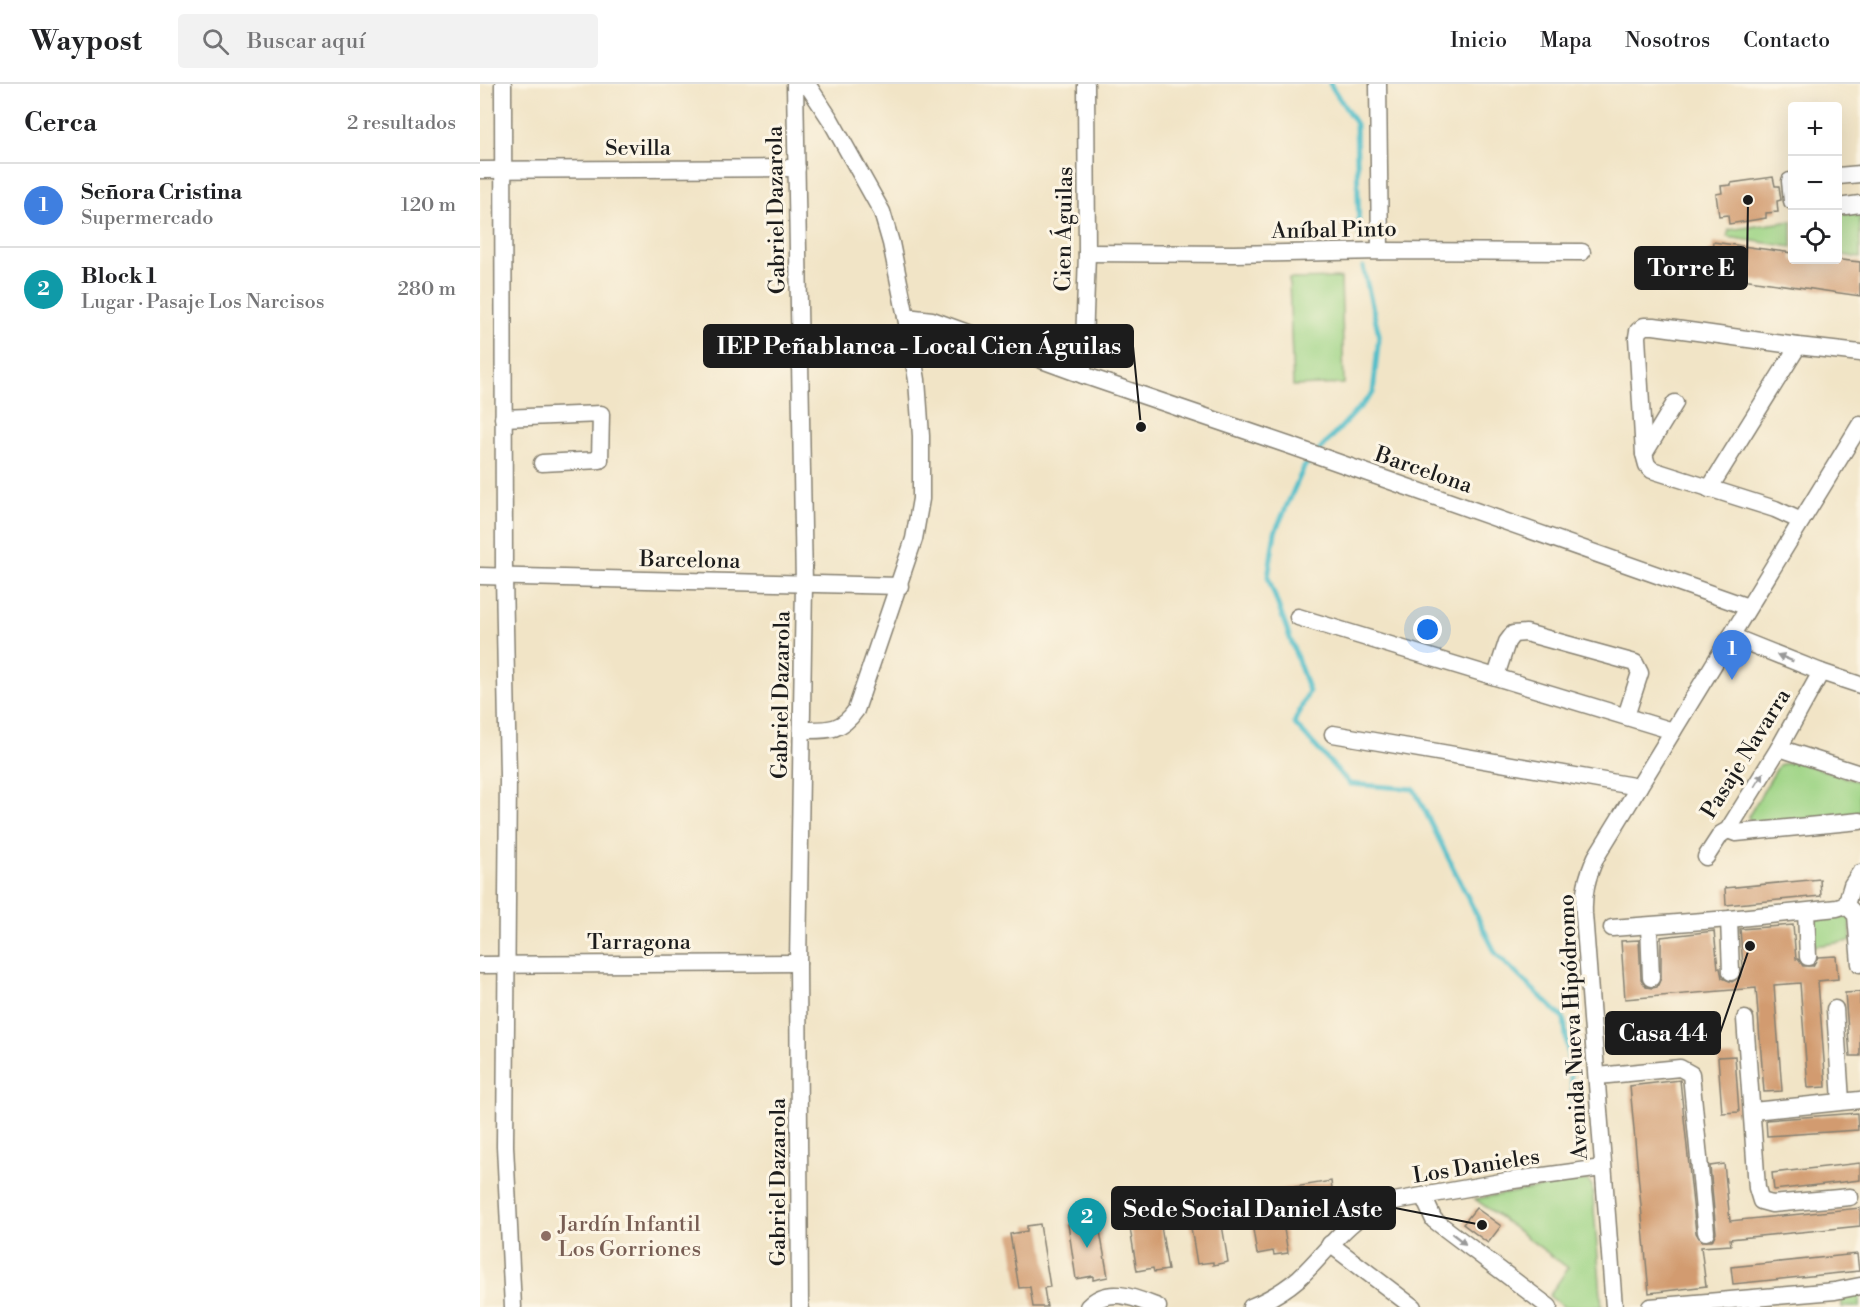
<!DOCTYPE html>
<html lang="es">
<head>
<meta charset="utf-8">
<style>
	:root { --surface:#fff; --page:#f2f2f2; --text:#202124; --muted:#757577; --line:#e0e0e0; --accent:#7c3aed }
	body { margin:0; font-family:"Libre Bodoni",serif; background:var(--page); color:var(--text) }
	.controls { position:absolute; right:18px; top:18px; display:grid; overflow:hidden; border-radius:6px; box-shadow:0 6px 24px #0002 }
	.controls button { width:54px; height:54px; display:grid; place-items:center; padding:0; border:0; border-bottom:2px solid var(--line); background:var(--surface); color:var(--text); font:30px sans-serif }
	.you { position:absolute; left:948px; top:546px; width:21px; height:21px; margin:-15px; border:4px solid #fff; border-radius:50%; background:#1a73e8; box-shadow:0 0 0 9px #1a73e833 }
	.badge { display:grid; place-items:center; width:39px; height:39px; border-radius:50%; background:var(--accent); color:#fff; font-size:20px; font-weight:700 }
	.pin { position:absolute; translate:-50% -50px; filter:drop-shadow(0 2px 3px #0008) }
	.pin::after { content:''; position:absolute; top:32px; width:21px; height:18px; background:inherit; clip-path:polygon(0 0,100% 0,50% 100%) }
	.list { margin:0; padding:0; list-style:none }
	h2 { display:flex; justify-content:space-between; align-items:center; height:78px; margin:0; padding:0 24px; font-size:26px }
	h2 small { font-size:20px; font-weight:400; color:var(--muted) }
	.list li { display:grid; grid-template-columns:39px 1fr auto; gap:18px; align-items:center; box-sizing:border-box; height:84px; padding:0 24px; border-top:2px solid var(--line) }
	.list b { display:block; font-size:22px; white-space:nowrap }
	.list p { margin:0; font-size:20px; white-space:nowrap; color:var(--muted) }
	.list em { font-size:20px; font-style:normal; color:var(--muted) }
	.icon { flex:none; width:33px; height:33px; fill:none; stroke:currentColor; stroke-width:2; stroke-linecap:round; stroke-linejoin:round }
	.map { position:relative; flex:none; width:1380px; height:1223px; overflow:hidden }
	header { display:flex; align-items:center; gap:36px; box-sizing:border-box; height:84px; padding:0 30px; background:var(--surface); border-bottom:2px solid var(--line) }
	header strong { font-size:28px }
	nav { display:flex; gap:33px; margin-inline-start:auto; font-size:21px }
	.search { width:420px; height:54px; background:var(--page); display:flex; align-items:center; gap:15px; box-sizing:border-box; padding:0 21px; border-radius:6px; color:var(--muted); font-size:22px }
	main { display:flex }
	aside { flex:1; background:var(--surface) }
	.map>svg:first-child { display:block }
	.green { fill:#9ed485; stroke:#5d7850; stroke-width:1.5 }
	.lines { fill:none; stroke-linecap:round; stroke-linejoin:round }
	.stream { stroke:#51bec9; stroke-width:5 }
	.building { fill:#d29b6f }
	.minor-casing { stroke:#868071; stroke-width:19 }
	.minor { stroke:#fff; stroke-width:16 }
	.oneway { fill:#999 }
	.education-dot { fill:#8d6e63; stroke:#fcf5e5; stroke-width:2 }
	.labels { text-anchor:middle; stroke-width:6; stroke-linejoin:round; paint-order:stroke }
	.street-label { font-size:22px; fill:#1c1c1c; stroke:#fcf5e5 }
	.education-label { font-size:22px; fill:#785e54; stroke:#fcf5e5; text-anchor:start }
	.leader { fill:none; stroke:#1c1c1c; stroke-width:2 }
	.callout-dot { fill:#1c1c1c; stroke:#fcf5e5; stroke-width:2 }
	.callout { fill:#1c1c1c; stroke:#1c1c1c; stroke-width:2 }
	.callout-label { font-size:24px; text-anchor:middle; font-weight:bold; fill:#fff }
</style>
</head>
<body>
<header>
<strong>Waypost</strong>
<div class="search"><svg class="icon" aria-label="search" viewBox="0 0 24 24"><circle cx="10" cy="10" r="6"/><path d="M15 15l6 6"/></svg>Buscar aquí</div>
<nav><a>Inicio</a><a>Mapa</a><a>Nosotros</a><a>Contacto</a></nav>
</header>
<main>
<aside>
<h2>Cerca<small>2 resultados</small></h2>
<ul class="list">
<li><span class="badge" style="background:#3f7fe0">1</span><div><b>Señora Cristina</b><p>Supermercado</p></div><em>120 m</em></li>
<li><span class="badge" style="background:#0f9aa8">2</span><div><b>Block 1</b><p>Lugar · Pasaje Los Narcisos</p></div><em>280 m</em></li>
</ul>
</aside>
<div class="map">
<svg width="1380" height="1223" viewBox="0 0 1380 1223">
	<rect width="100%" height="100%" fill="#fcf5e5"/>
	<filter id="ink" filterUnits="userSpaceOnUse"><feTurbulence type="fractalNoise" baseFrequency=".0167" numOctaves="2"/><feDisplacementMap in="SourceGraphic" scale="12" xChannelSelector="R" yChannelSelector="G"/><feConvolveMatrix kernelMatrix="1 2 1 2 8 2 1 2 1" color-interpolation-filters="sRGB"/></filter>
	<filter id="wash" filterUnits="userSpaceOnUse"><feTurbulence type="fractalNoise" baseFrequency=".008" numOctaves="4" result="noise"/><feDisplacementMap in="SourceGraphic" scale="24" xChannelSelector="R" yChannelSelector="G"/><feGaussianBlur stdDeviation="1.35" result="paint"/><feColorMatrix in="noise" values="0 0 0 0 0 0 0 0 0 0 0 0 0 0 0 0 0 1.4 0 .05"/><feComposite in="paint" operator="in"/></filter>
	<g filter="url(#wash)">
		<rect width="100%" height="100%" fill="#f1e4c6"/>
		<g class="green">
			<path d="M1380,128V174L1358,170V131Z"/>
			<path d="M1312,137V163L1247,153L1249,146Z"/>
			<path d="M861,194L864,300L813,302L809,195Z"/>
			<path d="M1315,677L1380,698V730L1273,740L1268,733L1299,681Z"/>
			<path d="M1370,832L1371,857L1334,862L1331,835Z"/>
			<path d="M1107,1096L1112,1101L1122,1223H1084L1069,1212L1088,1184L995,1115Z"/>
			<path d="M1380,1209V1223H1362V1212Z"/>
		</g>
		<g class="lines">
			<g class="stream">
				<path d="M850,0L876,40L879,150"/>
				<path d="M883,183L899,251L893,309L824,383L795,448L788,493L829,607L814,639L870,700L934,705L1016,870L1084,935L1098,1057"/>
			</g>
		</g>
		<g id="blocks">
			<g class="building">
				<path d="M1293,93L1295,102H1299L1301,116L1297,117L1298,128L1286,129V134L1249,140L1248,131L1239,132L1236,110L1242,109L1241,102L1251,101V99Z"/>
				<path d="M1233,158L1312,169V176H1361L1380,178V212L1228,190L1229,181L1226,180L1228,166L1232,167Z"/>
				<path d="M1340,795L1341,812L1246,821L1245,804Z"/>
				<path d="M1313,841L1316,875H1318L1323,882H1333L1338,873L1356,872L1358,895L1338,897L1346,1003L1328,1004L1320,899L1294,901L1302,1007L1284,1008L1276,904L1145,915L1141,857L1159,856L1161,895L1166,903L1172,904L1177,903L1181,894V853L1234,847L1238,884H1240L1242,894L1252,898L1260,893L1263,882L1260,845Z"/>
				<path d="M1380,908V972H1370L1365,909Z"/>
				<path d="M1255,972L1259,1028L1242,1029L1238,973Z"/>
				<path d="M1200,996L1216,1149L1221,1157H1232L1236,1148L1230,1082L1244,1080L1250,1137L1380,1124V1142L1250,1155L1251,1161L1221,1163L1226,1202L1169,1209L1150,1002Z"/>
				<path d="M1377,1029L1378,1046L1287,1052L1286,1036Z"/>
				<path d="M1380,1079V1096L1294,1106L1292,1089Z"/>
				<path d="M851,1097L853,1114L800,1121L808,1169L794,1171L793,1167L777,1170L768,1115L785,1113L784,1108Z"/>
				<path d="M738,1116L748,1178L733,1181V1178L717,1180L708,1125L725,1123L724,1118Z"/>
				<path d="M678,1123L688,1186L674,1188L673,1184L657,1187L648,1132L665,1130L664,1125Z"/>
				<path d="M996,1124L1021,1142L1008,1159L983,1140Z"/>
				<path d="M617,1130L628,1193L613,1196V1192L596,1195L588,1140L605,1137L604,1133Z"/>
				<path d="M560,1140L570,1203L564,1204L567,1223H553L550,1203L539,1204L530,1150L547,1147V1142Z"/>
				<path d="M1377,1170L1379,1187L1253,1200L1251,1183Z"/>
			</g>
		</g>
	</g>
	<g filter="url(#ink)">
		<use href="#blocks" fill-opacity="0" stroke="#868071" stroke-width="1.5"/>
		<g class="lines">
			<defs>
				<g id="minor">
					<path d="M23,0L24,493L28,693L25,1062L33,1223"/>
					<path d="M315,0L324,500L318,879L320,1223"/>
					<path d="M898,0L900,167"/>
					<path d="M0,86L317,84"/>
					<path d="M1358,92L1380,90"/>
					<path d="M1312,97H1310L1312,117"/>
					<path d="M1358,123L1380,120"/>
					<path d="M607,169L754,170L900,167L1102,168"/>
					<path d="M426,233L452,236L603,291L814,363L1268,523"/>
					<path d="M603,291L607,169L606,0"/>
					<path d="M23,334L121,330L120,376L62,379"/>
					<path d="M1164,370L1195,319"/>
					<path d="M1229,405L1318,262"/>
					<path d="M1321,437L1295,425L1172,386L1167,381L1164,370L1157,253L1158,247L1164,242H1174L1318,262L1380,269"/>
					<path d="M0,492L420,502"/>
					<path d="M818,533L1193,647"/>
					<path d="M1251,552L1341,588L1380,601"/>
					<path d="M1016,592L1027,558L1033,550L1046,549L1155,579L1160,589L1146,632"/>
					<path d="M322,646C347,646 361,648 376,626L434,455L441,415V352L437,296L426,233L411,159L402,128L350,35L327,0"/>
					<path d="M853,650L1159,703"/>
					<path d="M1299,664L1380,690"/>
					<path d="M1248,746L1256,749L1380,737"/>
					<path d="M1226,773L1241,750L1248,746L1299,664L1341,588"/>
					<path d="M1366,821L1376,831L1380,880"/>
					<path d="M1326,828L1328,873"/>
					<path d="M1249,835L1251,888"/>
					<path d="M1169,842L1171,894"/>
					<path d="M1132,844L1249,835L1357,824L1366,821L1372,801L1380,789"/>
					<path d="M0,881L318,879"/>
					<path d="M1355,925L1361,1017"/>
					<path d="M1265,935L1277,1104L1281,1117L1292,1120L1370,1113"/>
					<path d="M1118,992L1200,984L1211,990L1226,1148"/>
					<path d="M1273,1027L1380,1016"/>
					<path d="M943,1112L954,1136L1069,1223"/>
					<path d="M850,1160L933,1223"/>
					<path d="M608,1223C628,1201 655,1214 678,1223"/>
					<path d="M771,1223C788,1216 805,1206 819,1194C849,1166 864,1138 903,1119L1027,1097L1122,1084"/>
					<path d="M1134,1223L1104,830C1103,809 1107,793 1116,773L1380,341"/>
					<path d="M1170,1223L1355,1207L1380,1202"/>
				</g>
			</defs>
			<use href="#minor" class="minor-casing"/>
			<use href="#minor" class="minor"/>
		</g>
		<defs><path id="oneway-solid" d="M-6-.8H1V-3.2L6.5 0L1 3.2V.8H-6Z" transform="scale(1.5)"/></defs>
		<g class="oneway">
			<use href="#oneway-solid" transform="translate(1305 574) rotate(-158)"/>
			<use href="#oneway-solid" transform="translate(1279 696) rotate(-58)"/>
			<use href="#oneway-solid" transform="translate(979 1155) rotate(38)"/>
		</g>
	</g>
	<circle class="education-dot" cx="66" cy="1152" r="6"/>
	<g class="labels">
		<g class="street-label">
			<text x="158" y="71">Sevilla</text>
			<text transform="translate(295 126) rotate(-91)" y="8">Gabriel Dazarola</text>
			<text transform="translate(583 145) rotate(-89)" y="8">Cien Águilas</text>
			<text transform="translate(854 145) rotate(-1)" y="8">Aníbal Pinto</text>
			<text transform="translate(944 385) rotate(19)" y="8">Barcelona</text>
			<text transform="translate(210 475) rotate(1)" y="8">Barcelona</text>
			<text transform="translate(300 611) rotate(-89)" y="8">Gabriel Dazarola</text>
			<text transform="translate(1265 669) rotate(-58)" y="8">Pasaje Navarra</text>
			<text x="159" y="865">Tarragona</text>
			<text transform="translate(1092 943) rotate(-93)" y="8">Avenida Nueva Hipódromo</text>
			<text transform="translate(996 1081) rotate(-9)" y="8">Los Danieles</text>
			<text transform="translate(297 1098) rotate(-90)" y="8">Gabriel Dazarola</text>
		</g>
		<g class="education-label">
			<text x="78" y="1147">Jardín Infantil<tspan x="78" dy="25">Los Gorriones</tspan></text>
		</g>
	</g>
	<path class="leader" d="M1268 116L1267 184M661 343L653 262M1270 862L1240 949M1002 1141L915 1124"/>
	<g class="callout-dot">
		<circle cx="1268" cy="116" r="6"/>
		<circle cx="661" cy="343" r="6"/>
		<circle cx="1270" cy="862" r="6"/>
		<circle cx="1002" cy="1141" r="6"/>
	</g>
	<g class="callout">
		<rect x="1155" y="163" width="112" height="42" rx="6"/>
		<rect x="224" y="241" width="429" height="42" rx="6"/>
		<rect x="1126" y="928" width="114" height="42" rx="6"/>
		<rect x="632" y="1103" width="283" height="42" rx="6"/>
	</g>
	<g class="callout-label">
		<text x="1211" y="192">Torre E</text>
		<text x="439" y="270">IEP Peñablanca - Local Cien Águilas</text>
		<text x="1183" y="957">Casa 44</text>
		<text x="773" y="1133">Sede Social Daniel Aste</text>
	</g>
</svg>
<div class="controls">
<button>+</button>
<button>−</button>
<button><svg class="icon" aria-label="locate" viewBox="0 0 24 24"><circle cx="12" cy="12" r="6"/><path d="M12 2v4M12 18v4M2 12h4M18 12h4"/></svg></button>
</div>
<div class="you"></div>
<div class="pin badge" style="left:1252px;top:596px;background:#3f7fe0">1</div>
<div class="pin badge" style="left:607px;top:1164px;background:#0f9aa8">2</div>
</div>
</main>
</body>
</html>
